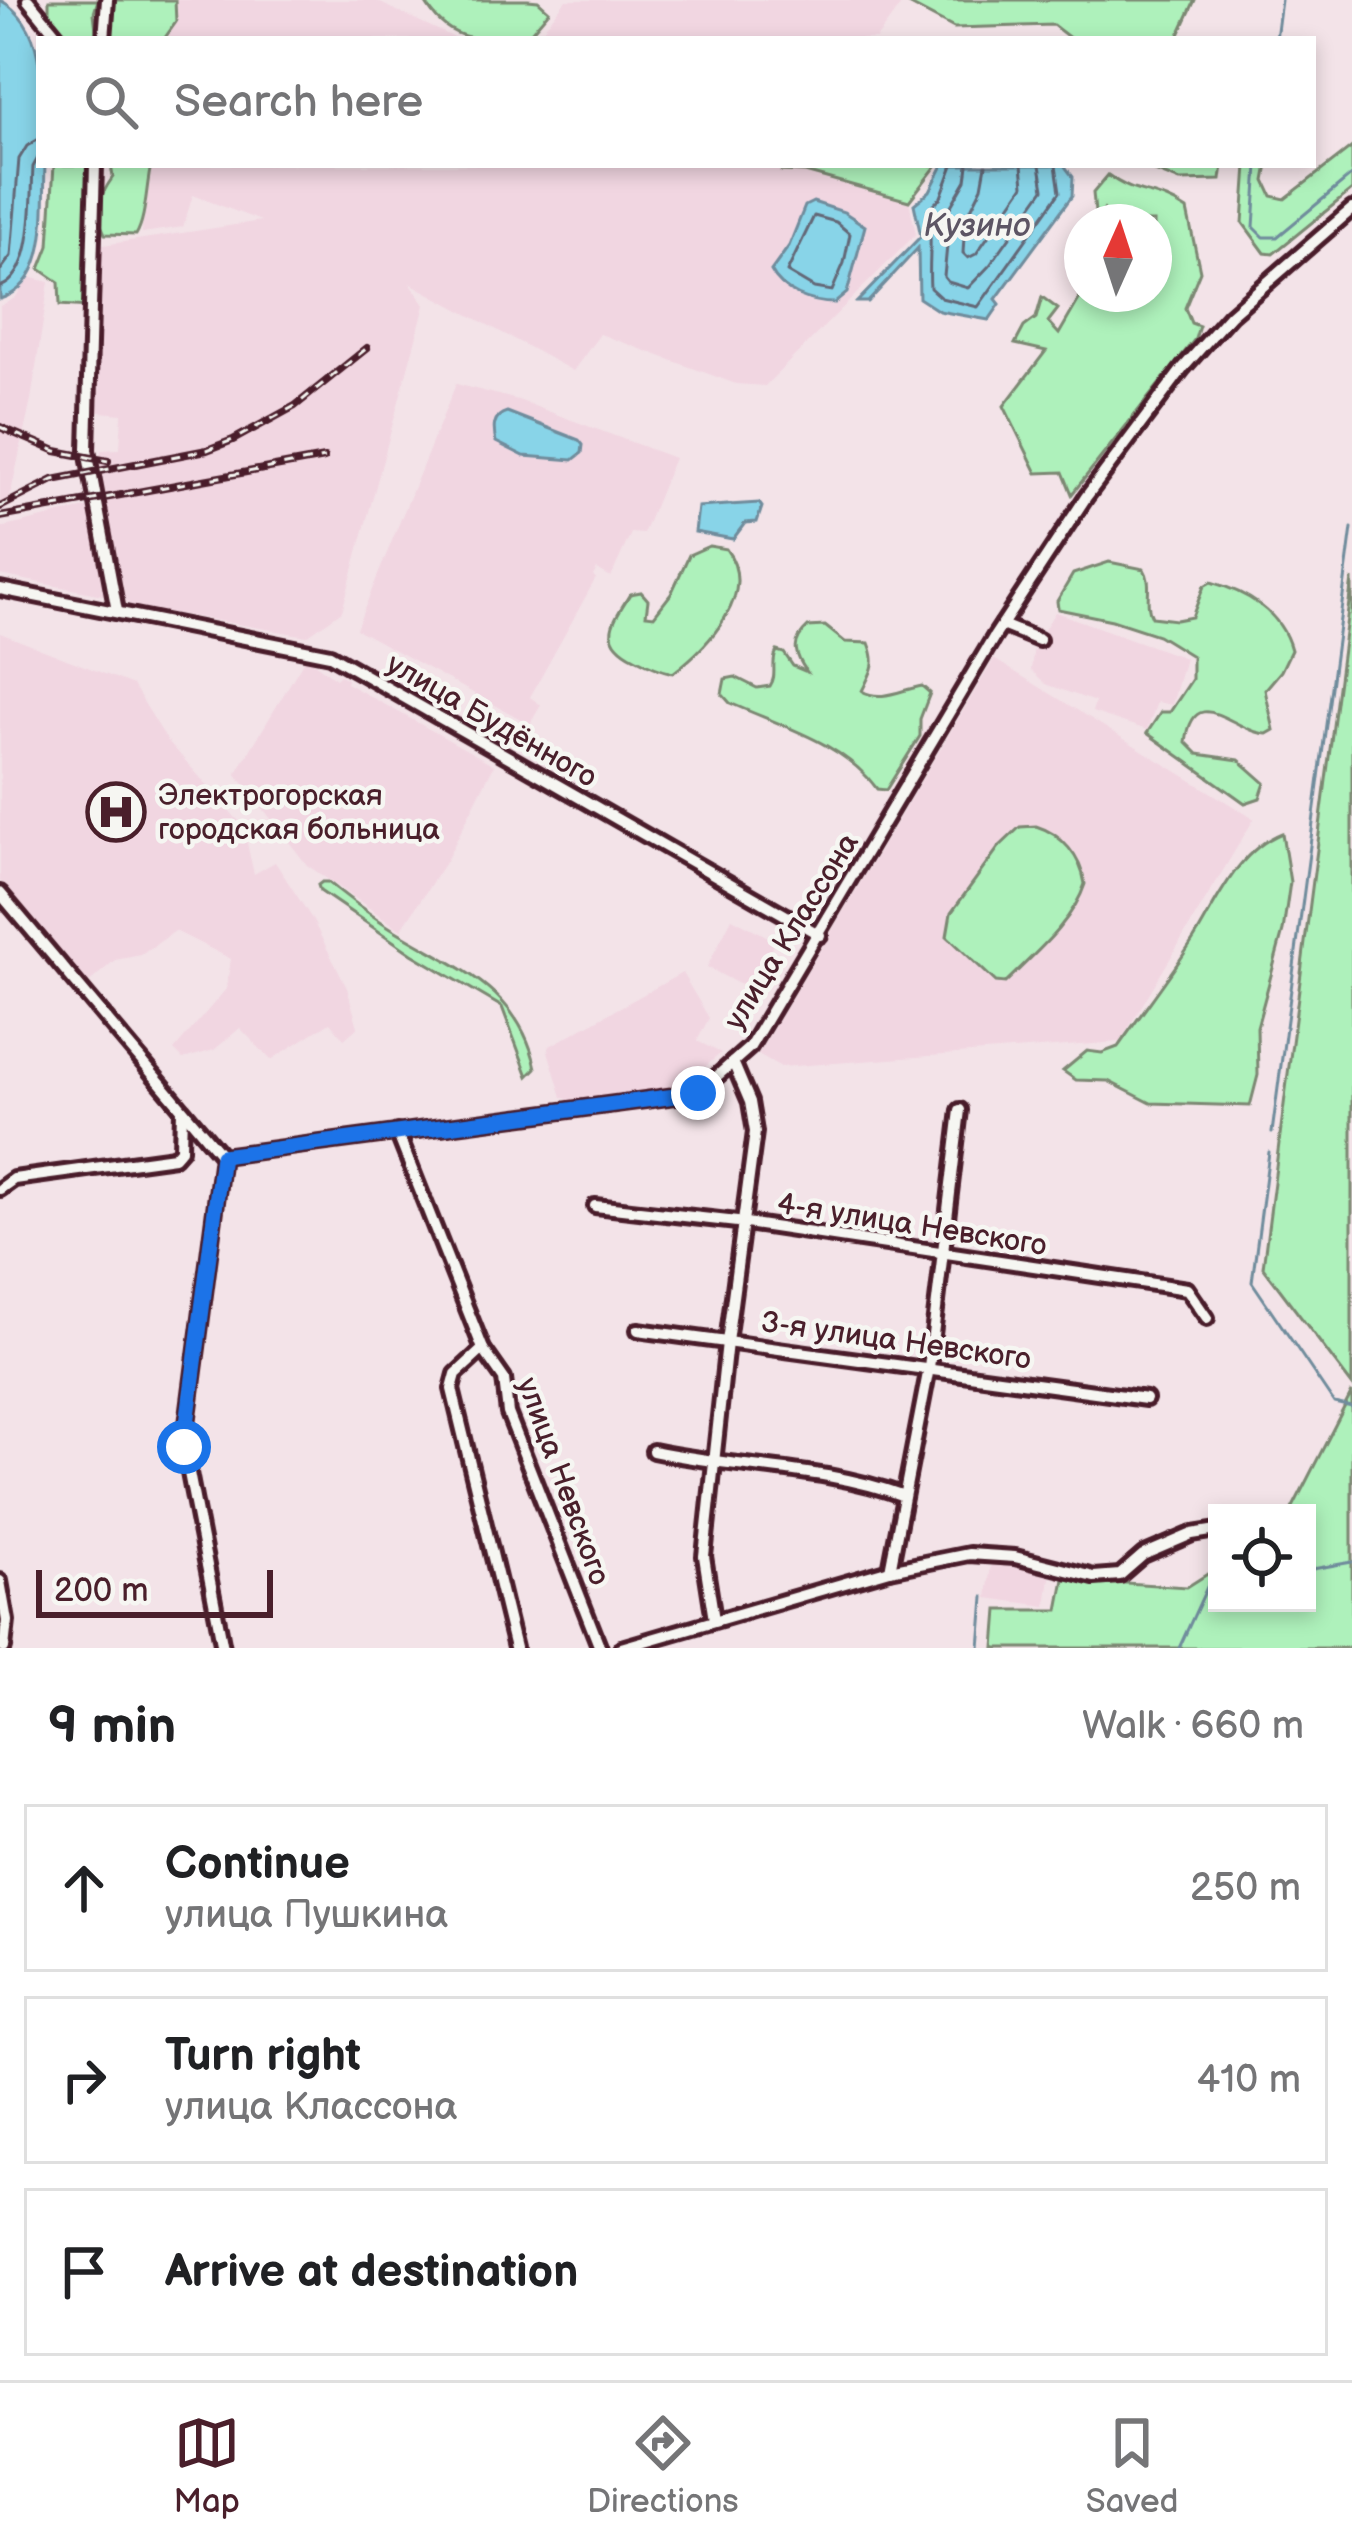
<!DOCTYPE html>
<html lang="en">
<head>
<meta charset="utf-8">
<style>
	:root { --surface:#fff; --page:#f6f6f6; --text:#202124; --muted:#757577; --line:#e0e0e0; --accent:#4a1f2b }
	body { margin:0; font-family:"Balsamiq Sans",sans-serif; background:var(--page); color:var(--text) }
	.controls { position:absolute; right:36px; bottom:36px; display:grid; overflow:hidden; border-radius:0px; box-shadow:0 6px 18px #0003 }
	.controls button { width:108px; height:108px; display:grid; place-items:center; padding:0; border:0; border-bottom:3px solid var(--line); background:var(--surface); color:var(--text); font:60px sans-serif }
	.compass { position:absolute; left:1064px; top:204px; width:108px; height:108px; border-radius:50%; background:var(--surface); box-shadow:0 6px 18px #0003; rotate:3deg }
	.scale { position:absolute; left:36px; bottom:30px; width:237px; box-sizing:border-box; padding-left:12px; border:6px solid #4a1f2b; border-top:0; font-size:33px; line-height:42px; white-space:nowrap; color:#4a1f2b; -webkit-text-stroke:9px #f6f6f2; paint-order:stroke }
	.stop { position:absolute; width:36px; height:36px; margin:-27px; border:9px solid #1a73e8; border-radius:50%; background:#fff }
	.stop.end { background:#1a73e8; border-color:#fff; box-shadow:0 3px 12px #0008 }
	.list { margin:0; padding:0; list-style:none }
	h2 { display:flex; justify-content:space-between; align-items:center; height:156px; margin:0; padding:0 48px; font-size:51px }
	h2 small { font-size:39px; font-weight:400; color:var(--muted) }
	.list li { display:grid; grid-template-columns:78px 1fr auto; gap:36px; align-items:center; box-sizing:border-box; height:168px; margin:0 24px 24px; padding:0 24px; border:3px solid var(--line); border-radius:0px }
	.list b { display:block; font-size:45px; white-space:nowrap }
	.list p { margin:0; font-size:39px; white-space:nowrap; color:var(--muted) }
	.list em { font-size:39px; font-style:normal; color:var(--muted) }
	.icon { flex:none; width:66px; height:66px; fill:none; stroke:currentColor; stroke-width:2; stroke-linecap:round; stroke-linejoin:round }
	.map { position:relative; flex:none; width:1352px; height:1648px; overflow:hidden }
	.search { position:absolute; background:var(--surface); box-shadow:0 6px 18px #0003; left:36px; right:36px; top:36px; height:132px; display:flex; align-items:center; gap:30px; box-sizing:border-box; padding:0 42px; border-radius:0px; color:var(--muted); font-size:45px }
	.sheet { height:732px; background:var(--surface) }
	nav { display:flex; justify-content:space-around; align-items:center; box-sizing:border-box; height:168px; border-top:3px solid var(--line); background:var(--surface); font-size:33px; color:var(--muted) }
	nav a { display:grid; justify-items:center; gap:6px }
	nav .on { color:var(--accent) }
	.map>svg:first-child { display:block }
	.built { fill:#f1d6e1 }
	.green { fill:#aef1bb; stroke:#7c8873; stroke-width:3 }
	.water { fill:#88d4e8; stroke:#6f8c9c; stroke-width:3 }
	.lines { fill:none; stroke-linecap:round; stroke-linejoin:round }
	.shore { stroke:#636777; stroke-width:3 }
	.stream { stroke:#6f8c9c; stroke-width:3 }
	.minor-casing { stroke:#4a1f2b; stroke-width:20 }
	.minor { stroke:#f6f6f2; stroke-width:10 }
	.rail-casing { stroke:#4a1f2b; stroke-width:8 }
	.rail { stroke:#f6f6f2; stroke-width:3; stroke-dasharray:9; stroke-linecap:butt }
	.route { stroke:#1a73e8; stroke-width:15 }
	.labels { text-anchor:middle; stroke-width:9; stroke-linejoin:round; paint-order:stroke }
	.street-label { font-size:30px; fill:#4a1f2b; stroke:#f6f6f2 }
	.poi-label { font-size:30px; fill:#4a1f2b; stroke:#f6f6f2; text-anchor:start }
	.water-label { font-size:33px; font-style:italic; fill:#5d5564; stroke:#f6f6f2 }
</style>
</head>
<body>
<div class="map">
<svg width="1352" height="1648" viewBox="0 0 1352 1648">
	<rect width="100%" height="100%" fill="#f3e3e8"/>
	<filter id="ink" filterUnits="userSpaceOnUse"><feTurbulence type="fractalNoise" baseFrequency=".00833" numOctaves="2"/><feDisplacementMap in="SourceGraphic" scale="24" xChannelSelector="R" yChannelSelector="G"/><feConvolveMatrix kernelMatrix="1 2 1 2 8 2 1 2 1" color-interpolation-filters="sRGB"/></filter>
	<g filter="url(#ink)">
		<g class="built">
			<path d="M150,0H374L457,39H149Z"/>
			<path d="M566,0H901L903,2L876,39H535Z"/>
			<path d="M144,165H786L783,171L805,172L909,201L916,234L765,386L736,384L600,334L573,371L410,283L425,305L342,611L307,636L131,606L121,596L115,579L98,477L101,450L120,449L122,414L90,411L97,246L261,221L193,195L183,227L142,233Z"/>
			<path d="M29,277L49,282L31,400L10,497L0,502V306L15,298Z"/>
			<path d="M456,384L518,400L674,458L643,534L631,533L611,577L597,569L593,576L596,578L530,697L541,705L530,724L356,629Z"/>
			<path d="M86,508L95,511L113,597L0,575V528Z"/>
			<path d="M1055,612L1185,658L1172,705L1157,702L1147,730L1092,712L1095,702L1046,684L1031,670L1034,646Z"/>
			<path d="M0,633L133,685L167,740L243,826L254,874L275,862L312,919L347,988L358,1027L344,1039L330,1022L271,1060L240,1028L214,1050L183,1059L174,1050L226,989L231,959L175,931L141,955L115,960L86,985L0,881Z"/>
			<path d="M306,657L336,679L340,675L347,679L346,683L494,765L446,861L401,930L307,865L236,774Z"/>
			<path d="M994,659L1254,819L1120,1042L781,1067L758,1054Z"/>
			<path d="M732,918L776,941L750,990L707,967Z"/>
			<path d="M682,973L709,1018L697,1041L721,1053L680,1088L573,1102L562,1097L548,1051L550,1046Z"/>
			<path d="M991,1563L1051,1570L1046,1606L987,1598Z"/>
		</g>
		<g class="green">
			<path d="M49,0H98L94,13L97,39H64L49,18Z"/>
			<path d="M113,0H175L176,22L164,39H108Z"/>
			<path d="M424,0H528L538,1L549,11L525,39C479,39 449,45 424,0Z"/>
			<path d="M901,0H1195L1177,39H1071L1053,25L954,28Z"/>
			<path d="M1352,147V190L1273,254L1265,253L1243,223L1247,165H1268L1265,181L1272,196L1285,199Z"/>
			<path d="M54,165H92L88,307L60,305L59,282L40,269L49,246Z"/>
			<path d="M111,165H151C146,186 146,219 136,235L105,234C94,211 98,198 113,177Z"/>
			<path d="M786,165H937L909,201L805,172L782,171Z"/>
			<path d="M1140,165H1223L1221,180L1180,181Z"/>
			<path d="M1108,175C1136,197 1157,189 1187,210L1200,271L1185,308L1191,323L1199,326L1195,339L1072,494L1063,472L1037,473L1004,406L1046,351L1015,344L1024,327L1036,318L1042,297L1058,309L1048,322L1059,334L1081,296L1093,302L1103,294H1154V222H1112L1104,210L1096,222L1093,193Z"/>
			<path d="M709,546L726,549C760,593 707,647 673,673C659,670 648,665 635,658C598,639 612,623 630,594L641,592L648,600L646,615L654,616L671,594L689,555Z"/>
			<path d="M1109,562L1144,569C1154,585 1143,601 1152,617L1176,620L1192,617L1204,586L1211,582C1246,592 1281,612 1291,650L1281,671L1265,690L1274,730L1267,734C1234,732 1194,680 1186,742L1198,754L1239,760L1265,783L1260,798L1245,803L1147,733L1161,712H1170L1192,679V656L1158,635L1112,620L1058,609L1057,601L1073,574Z"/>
			<path d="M1352,579V1385L1263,1267Z"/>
			<path d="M825,626L845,642L869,643C878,665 871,672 862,691C881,702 900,690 922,686L930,693L920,719V736L886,790L877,789C843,742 781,726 730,703L722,694L725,679L735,677L757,688L770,686C778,675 770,663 777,651L784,653L793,666L807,672C795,655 790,643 808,627Z"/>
			<path d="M1036,826C1062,834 1081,857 1085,884C1073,922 1033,955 1005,983L996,982L947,936L951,913L999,847L1020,827Z"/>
			<path d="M1282,833L1290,882L1283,931L1257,1027L1258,1075L1250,1106L1151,1103L1108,1081L1076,1080L1063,1071L1087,1051L1102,1053L1118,1047C1143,1011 1170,976 1194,939C1218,900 1237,851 1282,833Z"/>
			<path d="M322,882H328C350,899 372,917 396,931C459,969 519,989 536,1068L528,1076L502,1007L412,954L320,891L318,885Z"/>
			<path d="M1352,1392V1648H995L998,1610H1058L1064,1579L1187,1587L1217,1568V1603H1307V1513H1290Z"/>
		</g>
		<g class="water">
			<path d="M0,0C55,29 39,112 39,165H45C43,209 51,284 0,299Z"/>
			<path d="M943,165H1064L1073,177L1072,196L996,299L1000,304L989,320L939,311L919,298L918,248L868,302H857L921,236L914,204L930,191Z"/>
			<path d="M813,202L844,212L865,226L847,293L835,303C811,303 782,293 771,271L789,246L805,206Z"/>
			<path d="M507,412L579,440L583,445L582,453L573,460L524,456L496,442C493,429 492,416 507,412Z"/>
			<path d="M759,503L762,507L757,522L745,523L733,539L695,532L698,507Z"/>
		</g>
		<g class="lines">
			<g class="shore">
				<path d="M953,165L941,197L928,210C933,237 928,261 930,288L941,298L978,307L1060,192L1056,165"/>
				<path d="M968,165L966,180L945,216L948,235L944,277L948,282L968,288L990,265L1044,189L1040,165"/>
				<path d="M986,165L982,187L965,221L963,253L968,258L976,254L1024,185L1022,165"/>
				<path d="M814,216L836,222L850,234L844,263L832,291L814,288L787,272Z"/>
				<path d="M0,271L11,256L19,159L27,146L39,139"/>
				<path d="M0,287C35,275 31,199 33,167L39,156"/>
			</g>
			<g class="stream">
				<path d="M1276,39L1281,0"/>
				<path d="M1258,165L1254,227L1264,237H1277L1352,175"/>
				<path d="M1272,1133L1352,528"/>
				<path d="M1269,1152L1252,1282L1334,1403L1352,1407"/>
				<path d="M1307,1570L1352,1562"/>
				<path d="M980,1648L984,1597"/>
				<path d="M1179,1648L1212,1576"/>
			</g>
			<defs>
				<g id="minor">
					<path d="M28,0L60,39"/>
					<path d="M104,39L107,0"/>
					<path d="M95,165L87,450L117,611"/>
					<path d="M0,589L330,655L820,935"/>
					<path d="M1002,625L1039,640"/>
					<path d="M0,893L222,1156"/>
					<path d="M397,1132L483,1349L504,1379L508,1413L600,1648"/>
					<path d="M222,1156L698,1093L750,1047L994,637L1086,497L1183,368L1230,315L1352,209"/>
					<path d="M222,1156L184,1447L223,1648"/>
					<path d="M0,1189L14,1179L174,1157L181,1149L182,1110"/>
					<path d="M595,1206L746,1223L1187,1289L1207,1318"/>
					<path d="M638,1330L1146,1399"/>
					<path d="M483,1349L456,1374L452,1389L515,1648"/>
					<path d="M653,1451C737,1469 823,1466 904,1496"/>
					<path d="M890,1570L929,1368L960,1110"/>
					<path d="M0,1581L7,1621L4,1648"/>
					<path d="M714,1620L704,1556L727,1342L755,1132L750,1102L733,1062"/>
					<path d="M621,1648L890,1570L969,1554L1015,1557L1094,1577L1120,1575L1143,1555L1192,1534L1217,1530"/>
				</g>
			</defs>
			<use href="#minor" class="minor-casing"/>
			<use href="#minor" class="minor"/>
			<defs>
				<g id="rail">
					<path d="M0,427L56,451L108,461"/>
					<path d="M0,507L53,480L207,450L233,440L295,406L367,348"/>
					<path d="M0,517L324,458"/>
				</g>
			</defs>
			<use href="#rail" class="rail-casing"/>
			<use href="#rail" class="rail"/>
		</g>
	</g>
	<g class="lines" filter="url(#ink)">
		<path class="route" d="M184,1447L222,1156L698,1093"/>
	</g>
	<defs>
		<symbol id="hospital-ring" viewBox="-11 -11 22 22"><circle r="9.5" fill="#f6f6f2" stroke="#4a1f2b" stroke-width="1.5"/><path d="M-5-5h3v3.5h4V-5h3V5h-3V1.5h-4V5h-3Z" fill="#4a1f2b"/></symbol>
	</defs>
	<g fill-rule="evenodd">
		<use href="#hospital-ring" x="83" y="779" width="66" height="66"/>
	</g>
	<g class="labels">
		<g class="street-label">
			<text transform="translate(492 720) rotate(30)" y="10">улица Будённого</text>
			<text transform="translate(791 931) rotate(-58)" y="10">улица Классона</text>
			<text transform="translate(912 1224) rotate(9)" y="10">4-я улица Невского</text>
			<text transform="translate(896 1340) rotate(8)" y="10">3-я улица Невского</text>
			<text transform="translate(564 1481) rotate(70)" y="10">улица Невского</text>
		</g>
		<g class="poi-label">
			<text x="158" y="805">Электрогорская<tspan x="158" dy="34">городская больница</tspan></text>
		</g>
		<g class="water-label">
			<text x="977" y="236">Кузино</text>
		</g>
	</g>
</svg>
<div class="controls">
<button><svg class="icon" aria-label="locate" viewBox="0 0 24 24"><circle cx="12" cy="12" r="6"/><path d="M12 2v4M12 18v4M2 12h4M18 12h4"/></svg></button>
</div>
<svg class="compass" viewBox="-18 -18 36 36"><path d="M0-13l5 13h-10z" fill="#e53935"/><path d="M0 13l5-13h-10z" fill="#757577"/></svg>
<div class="scale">200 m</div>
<div class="stop" style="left:184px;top:1447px"></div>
<div class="stop end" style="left:698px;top:1093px"></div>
<div class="search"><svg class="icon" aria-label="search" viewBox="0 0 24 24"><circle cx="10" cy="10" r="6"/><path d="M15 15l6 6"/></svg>Search here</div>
</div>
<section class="sheet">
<h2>9 min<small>Walk · 660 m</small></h2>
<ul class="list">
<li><svg class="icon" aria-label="ahead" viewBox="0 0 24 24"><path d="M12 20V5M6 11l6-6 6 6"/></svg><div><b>Continue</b><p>улица Пушкина</p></div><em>250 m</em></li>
<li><svg class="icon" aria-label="right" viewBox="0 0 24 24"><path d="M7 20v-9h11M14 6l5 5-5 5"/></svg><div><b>Turn right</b><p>улица Классона</p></div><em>410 m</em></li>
<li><svg class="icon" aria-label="arrive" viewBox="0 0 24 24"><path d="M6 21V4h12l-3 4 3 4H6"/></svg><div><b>Arrive at destination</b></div></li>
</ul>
</section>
<nav>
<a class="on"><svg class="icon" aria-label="map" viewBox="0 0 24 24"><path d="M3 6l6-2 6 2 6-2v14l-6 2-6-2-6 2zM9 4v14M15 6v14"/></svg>Map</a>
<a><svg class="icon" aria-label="directions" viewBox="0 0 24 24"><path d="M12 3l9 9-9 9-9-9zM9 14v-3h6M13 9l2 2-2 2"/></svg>Directions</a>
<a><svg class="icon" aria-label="saved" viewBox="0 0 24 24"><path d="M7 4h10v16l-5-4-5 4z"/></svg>Saved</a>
</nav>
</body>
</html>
